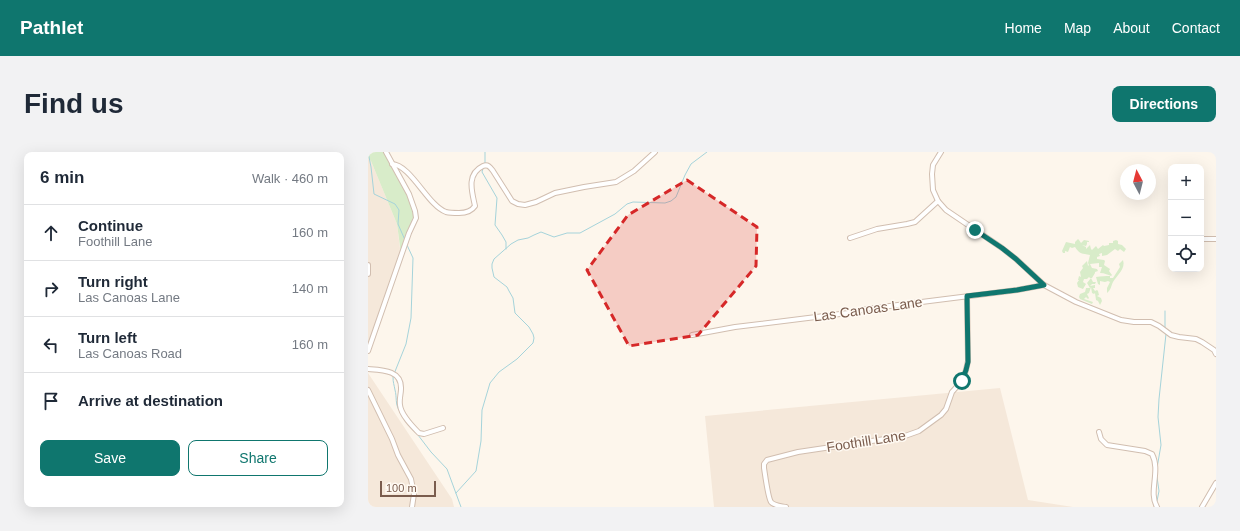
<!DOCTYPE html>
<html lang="en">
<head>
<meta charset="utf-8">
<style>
	:root { --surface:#fff; --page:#f2f2f3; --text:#1f2937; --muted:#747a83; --line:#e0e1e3; --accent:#0f766e }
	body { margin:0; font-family:Helvetica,sans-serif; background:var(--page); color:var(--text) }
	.controls { position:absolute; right:12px; top:12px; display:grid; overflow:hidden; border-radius:8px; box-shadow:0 4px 16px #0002 }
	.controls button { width:36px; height:36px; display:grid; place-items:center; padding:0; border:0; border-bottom:1px solid var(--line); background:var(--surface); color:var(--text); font:20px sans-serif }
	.compass { position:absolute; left:752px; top:12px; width:36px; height:36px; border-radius:50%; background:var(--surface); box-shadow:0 4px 16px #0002; rotate:353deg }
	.scale { position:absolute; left:12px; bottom:10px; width:56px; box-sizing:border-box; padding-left:4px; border:2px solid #7a5c4d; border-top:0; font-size:11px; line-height:14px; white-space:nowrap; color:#7a5c4d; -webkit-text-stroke:3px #fffaf3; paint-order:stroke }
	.stop { position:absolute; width:12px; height:12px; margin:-9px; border:3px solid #0f766e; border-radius:50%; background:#fff }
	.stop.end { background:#0f766e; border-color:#fff; box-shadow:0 1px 4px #0008 }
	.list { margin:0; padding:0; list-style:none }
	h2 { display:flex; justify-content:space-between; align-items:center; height:52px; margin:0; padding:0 16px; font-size:17px }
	h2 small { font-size:13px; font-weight:400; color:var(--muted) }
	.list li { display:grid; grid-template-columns:26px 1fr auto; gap:12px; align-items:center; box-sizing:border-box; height:56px; padding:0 16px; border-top:1px solid var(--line) }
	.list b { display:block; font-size:15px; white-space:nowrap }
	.list p { margin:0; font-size:13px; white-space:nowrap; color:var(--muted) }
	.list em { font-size:13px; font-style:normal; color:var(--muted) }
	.actions { display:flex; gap:8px; padding:12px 16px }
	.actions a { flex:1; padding:9px 0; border:1px solid var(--accent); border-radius:8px; text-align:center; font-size:14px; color:var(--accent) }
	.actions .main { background:var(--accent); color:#fff }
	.icon { flex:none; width:22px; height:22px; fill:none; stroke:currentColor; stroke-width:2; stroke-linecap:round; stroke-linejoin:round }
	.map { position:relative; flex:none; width:848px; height:355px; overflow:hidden; border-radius:8px }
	header { display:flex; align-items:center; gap:24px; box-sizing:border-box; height:56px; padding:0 20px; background:var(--accent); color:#fff }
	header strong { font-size:19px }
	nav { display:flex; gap:22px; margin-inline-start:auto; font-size:14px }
	.intro { display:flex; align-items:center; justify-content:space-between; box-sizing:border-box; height:96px; padding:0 24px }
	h1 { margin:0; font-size:28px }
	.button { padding:10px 18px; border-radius:8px; background:var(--accent); color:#fff; font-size:14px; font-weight:700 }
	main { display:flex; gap:24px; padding:0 24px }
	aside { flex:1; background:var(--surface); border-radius:8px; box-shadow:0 4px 16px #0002 }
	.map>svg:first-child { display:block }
	.residential { fill:#f5e8da }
	.green { fill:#d8ecc9 }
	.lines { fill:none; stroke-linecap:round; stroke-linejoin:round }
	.stream { stroke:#a5d3da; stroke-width:1 }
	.minor-casing { stroke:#d1beb0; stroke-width:6 }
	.minor { stroke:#fff; stroke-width:4 }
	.route { stroke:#0f766e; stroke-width:5 }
	.marked { fill:#d62828; fill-opacity:0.2; stroke:#d62828; stroke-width:3; stroke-dasharray:8 5; stroke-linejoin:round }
	.labels { text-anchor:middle; stroke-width:3; stroke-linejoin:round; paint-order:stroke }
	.street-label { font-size:14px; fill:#7a5c4d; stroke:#fffaf3 }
</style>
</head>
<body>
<header>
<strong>Pathlet</strong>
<nav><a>Home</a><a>Map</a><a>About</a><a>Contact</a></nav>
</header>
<div class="intro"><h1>Find us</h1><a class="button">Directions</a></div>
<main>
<aside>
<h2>6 min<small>Walk · 460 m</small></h2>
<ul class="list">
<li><svg class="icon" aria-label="ahead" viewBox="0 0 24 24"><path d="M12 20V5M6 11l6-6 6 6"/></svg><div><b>Continue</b><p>Foothill Lane</p></div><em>160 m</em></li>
<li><svg class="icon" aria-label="right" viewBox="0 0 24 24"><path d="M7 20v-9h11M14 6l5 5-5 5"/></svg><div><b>Turn right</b><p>Las Canoas Lane</p></div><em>140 m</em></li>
<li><svg class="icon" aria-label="left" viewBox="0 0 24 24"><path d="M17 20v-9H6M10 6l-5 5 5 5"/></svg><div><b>Turn left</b><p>Las Canoas Road</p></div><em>160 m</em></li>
<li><svg class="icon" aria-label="arrive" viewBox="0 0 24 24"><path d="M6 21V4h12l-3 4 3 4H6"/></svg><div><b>Arrive at destination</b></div></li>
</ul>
<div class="actions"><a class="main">Save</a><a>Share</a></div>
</aside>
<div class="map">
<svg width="848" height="355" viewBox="0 0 848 355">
	<rect width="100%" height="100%" fill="#fdf6ec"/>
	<g class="residential">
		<path d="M0,6L3,9L29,72L33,105L0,199Z"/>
		<path d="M0,221L84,347L86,355H0Z"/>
		<path d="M632,236L660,348L705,355H346L337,264Z"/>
	</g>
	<g class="green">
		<path d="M0,0H18L40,40L46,63L40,79L33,102L29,72L3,9L0,6Z"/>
		<path d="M710,87L711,88L713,91L716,88L721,89V90H719V92L718,94L714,93L718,95V97L722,93L723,97L724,98L728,94L730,97L735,93L736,94L741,93V91H745V89L748,88L750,89V92L754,93L758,97L756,100L752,97L750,99L747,97L739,103L734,104V101L731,102L732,104L729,105V107L736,108L737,109L736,113L742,117L741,119L744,123L743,124C740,123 737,121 732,121L734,115H731V111L722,112L724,116L729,117L730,119L727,120V121L724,126H722L721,125L719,127H716L715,130L718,132L715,137L710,135L709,131L711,128H710L711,124L713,125L712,120L715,116L714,114L719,109L720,114L721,113L720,111L722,103C714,101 712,103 707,95L704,96L702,95L700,100L697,99V101H695L694,99L698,90L707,92V90Z"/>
		<path d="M755,108C758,117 749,123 745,130C743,134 743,138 739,141V136L742,130L740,129L737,130L732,129V133L730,132L728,125C733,124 738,124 742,124V126H745L752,115L751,112Z"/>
		<path d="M723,126L725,130H728L727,132H724L722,134L727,133V136H725L727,139L729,138L730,139L731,143L729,144L733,146L734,149L732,153L730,149L728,148L727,141L726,142L724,141L723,135L721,141L719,142L721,146L720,147L718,145L716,147L725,150L724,152L712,147L711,145L712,142L717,140L718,136H722L719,131Z"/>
	</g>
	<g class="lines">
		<g class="stream">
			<path d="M0,0L3,15L6,42L27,52L31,58L30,72L37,88"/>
			<path d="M117,0V11"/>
			<path d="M115,16L114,20L129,46L127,73L134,83L138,90V97"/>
			<path d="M797,159V177"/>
			<path d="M26,222L38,192L43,166L45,106L39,93"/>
			<path d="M25,225C25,231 26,232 27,238C29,245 27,252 31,258"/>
			<path d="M50,283L63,300L79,317L93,355"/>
			<path d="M789,316L793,293L790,265L791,247L798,182"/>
			<path d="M789,325L791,339L789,349"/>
			<path d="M88,341L108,319L113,289L114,258L122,231L131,220L149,207L165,191L166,186L165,182L161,175L147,161L145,146L141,139L139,135L126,125L124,116V112L126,107L143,92L150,88L160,86L166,83L173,80L186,85L199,81H212L247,62L259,52L265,50L297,51L303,49L308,45L317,23L323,12L339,0"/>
		</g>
		<defs>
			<g id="minor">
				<path d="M573,0L565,13L564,22L565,38L570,49L578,58L634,96L648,107L676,133L708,150L753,168L766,170H783L791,174L803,183L811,185L828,187L834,190L846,198L848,202"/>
				<path d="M24,12C43,13 60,54 78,60C82,61 87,61 91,61C97,61 103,60 107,54C104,40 98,22 115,14C120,12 122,15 125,19L144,49L150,52L157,53L168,50L187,41L216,35L248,30L266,19L287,0"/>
				<path d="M482,86L509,77L539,72L547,70L570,49"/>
				<path d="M833,87H848"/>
				<path d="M0,113V122"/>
				<path d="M324,183L367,175L480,161L498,157L649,138L676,133"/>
				<path d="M0,199L41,81L48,66L47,59L41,42L18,0"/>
				<path d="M0,217C14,218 34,218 33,237C33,242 31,247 32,253C33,263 44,274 51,281L56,282L75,276"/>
				<path d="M0,238L24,287L30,303L43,327L46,342L44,355"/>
				<path d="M731,280L733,287L739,293L777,299L784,302C793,319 780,340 789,355"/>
				<path d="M418,355C414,354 406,354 403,350C400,346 397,322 396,316V312L399,308L430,300L537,284L551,279L573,263L578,257L584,240L594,229L598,218L600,209L599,144"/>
				<path d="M834,355L848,331"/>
			</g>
		</defs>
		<use href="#minor" class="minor-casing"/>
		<use href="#minor" class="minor"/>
	</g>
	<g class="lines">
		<path class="route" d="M594,229L598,218L600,210L599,144L649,138L676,133L648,107L634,96L607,78"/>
	</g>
	<path class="marked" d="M319,28L389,75L388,114L330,183L261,194L219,118L260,63Z"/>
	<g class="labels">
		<g class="street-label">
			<text transform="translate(500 157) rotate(-8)" y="5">Las Canoas Lane</text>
			<text transform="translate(498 289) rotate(-9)" y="5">Foothill Lane</text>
		</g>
	</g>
</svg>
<div class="controls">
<button>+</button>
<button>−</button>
<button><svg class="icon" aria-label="locate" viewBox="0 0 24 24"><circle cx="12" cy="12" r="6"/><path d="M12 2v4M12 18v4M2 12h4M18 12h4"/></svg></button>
</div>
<svg class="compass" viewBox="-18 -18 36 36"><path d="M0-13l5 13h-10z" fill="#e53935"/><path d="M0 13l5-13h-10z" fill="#747a83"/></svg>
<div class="scale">100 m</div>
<div class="stop" style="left:594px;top:229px"></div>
<div class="stop end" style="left:607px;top:78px"></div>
</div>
</main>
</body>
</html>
